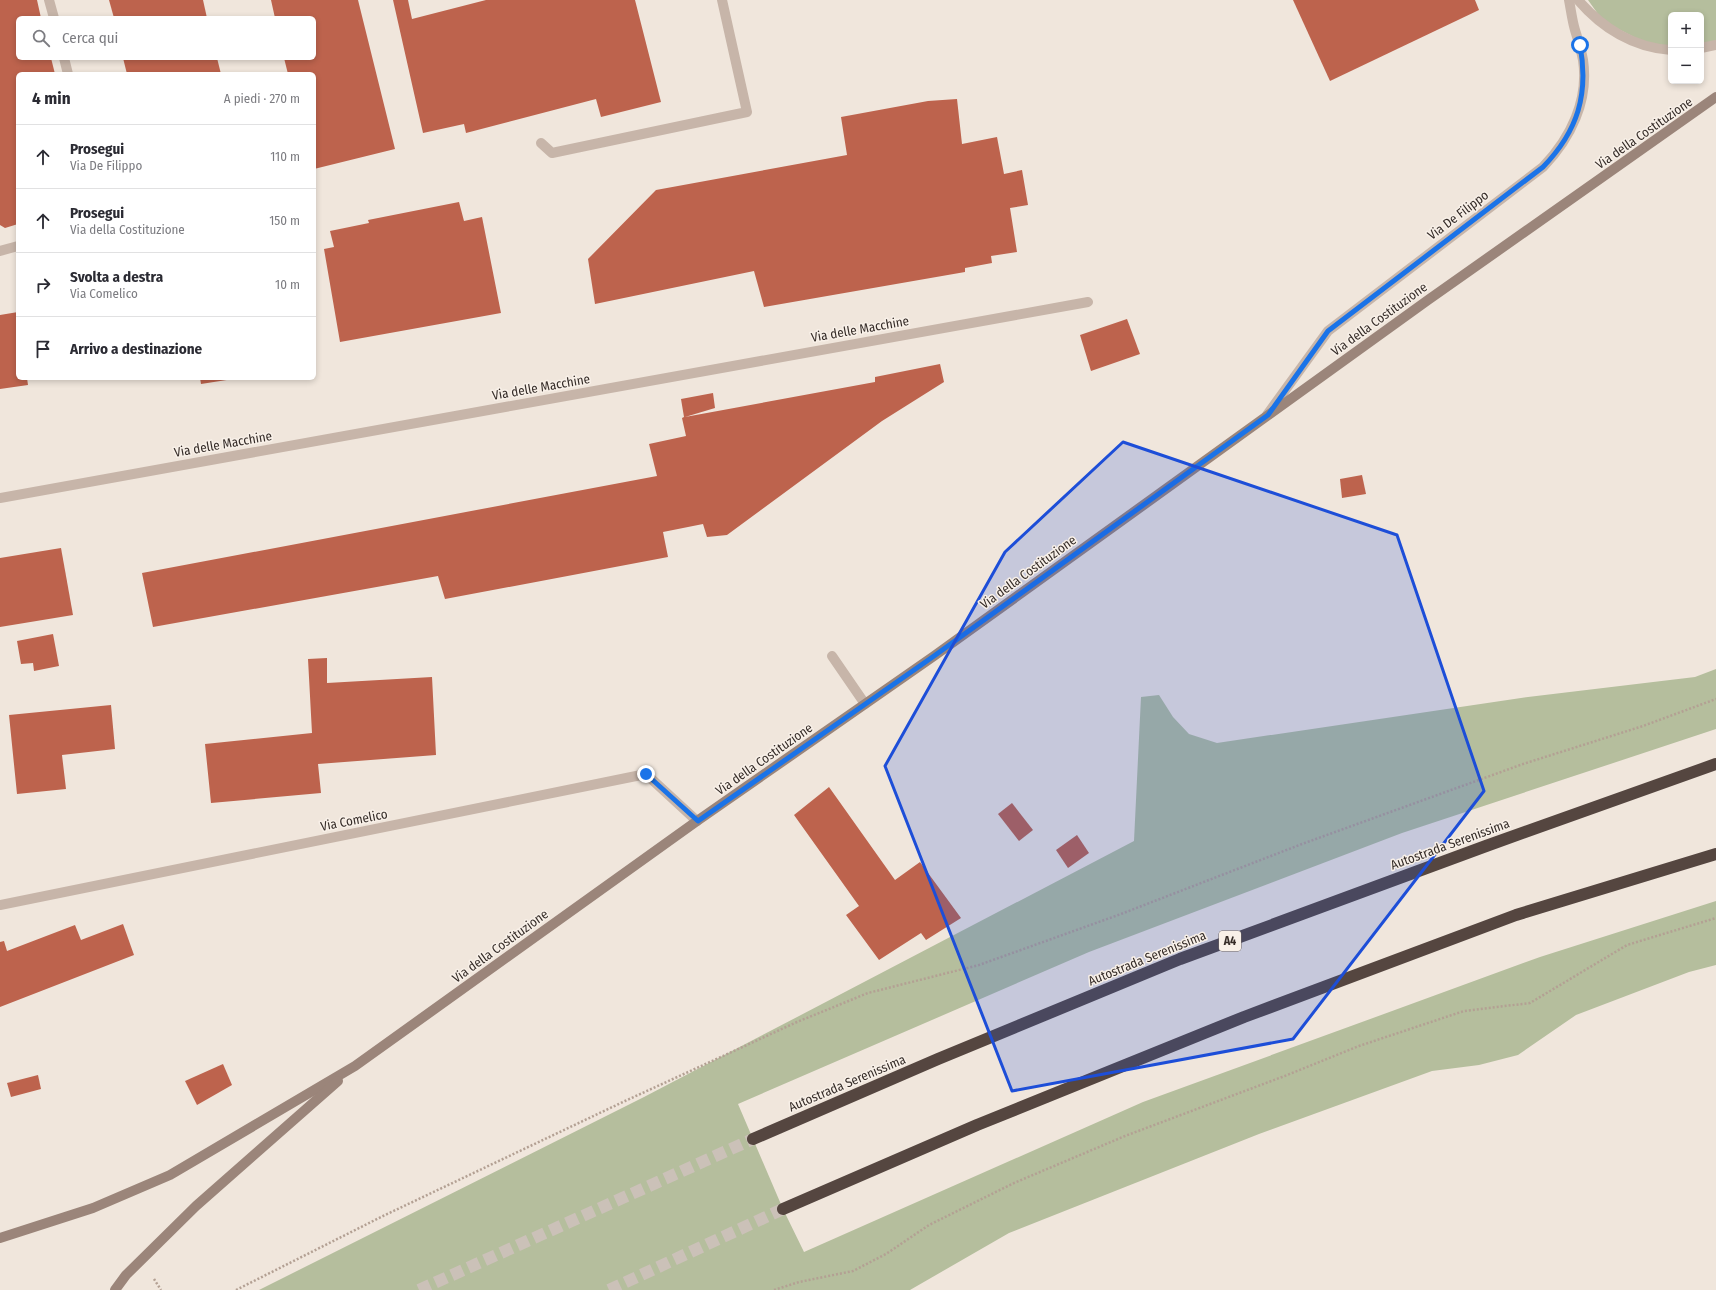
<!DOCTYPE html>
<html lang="it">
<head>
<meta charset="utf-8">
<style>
	body { margin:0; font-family:"Fira Sans Condensed",sans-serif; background:#f2f2f3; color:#2b2b33 }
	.controls { position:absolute; right:12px; top:12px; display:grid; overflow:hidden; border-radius:6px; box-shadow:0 2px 6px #0003 }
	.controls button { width:36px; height:36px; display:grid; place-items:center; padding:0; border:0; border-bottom:1px solid #e1e1e2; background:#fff; color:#2b2b33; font:20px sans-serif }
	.stop { position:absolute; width:12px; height:12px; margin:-9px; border:3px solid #1a73e8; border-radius:50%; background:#fff }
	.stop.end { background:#1a73e8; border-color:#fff; box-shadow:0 1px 4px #0008 }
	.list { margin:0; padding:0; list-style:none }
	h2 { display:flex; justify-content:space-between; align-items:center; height:52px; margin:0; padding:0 16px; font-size:17px }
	h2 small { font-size:13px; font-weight:400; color:#7c7c81 }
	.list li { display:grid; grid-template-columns:26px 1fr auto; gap:12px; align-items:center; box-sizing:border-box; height:64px; padding:0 16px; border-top:1px solid #e1e1e2 }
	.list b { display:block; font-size:15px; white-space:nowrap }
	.list p { margin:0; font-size:13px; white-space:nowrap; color:#7c7c81 }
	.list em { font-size:13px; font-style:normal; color:#7c7c81 }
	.icon { flex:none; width:22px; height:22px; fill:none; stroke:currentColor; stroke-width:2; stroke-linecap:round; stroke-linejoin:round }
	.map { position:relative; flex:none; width:1716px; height:1290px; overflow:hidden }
	.search { position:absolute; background:#fff; box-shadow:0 2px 6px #0003; left:16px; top:16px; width:300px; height:44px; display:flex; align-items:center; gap:10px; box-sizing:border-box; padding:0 14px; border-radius:6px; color:#7c7c81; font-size:15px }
	.panel { position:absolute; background:#fff; box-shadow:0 2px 6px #0003; left:16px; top:72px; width:300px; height:308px; border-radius:6px }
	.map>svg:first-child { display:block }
	.green { fill:#b5be9d }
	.building { fill:#bd634d }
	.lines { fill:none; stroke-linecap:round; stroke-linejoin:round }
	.highway-tunnel { stroke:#cbc1b8; stroke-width:12; stroke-dasharray:12 6; stroke-linecap:butt }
	.path { stroke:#b3a093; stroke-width:2.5; stroke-dasharray:2 2; stroke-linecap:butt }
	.lane { stroke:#c7b5a9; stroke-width:10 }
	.street { stroke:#c7b5a9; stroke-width:10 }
	.secondary { stroke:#9b857a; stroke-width:10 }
	.highway { stroke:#554640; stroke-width:12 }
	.route { stroke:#1a73e8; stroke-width:5 }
	.marked { fill:#1d4ed8; fill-opacity:0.2; stroke:#1d4ed8; stroke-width:3; stroke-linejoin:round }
	.labels { text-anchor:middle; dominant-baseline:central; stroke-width:3; stroke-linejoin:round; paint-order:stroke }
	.shield { fill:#f8f0e8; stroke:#706762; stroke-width:1 }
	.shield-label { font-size:12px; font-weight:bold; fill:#352c28 }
	.street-label { font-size:13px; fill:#352c28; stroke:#f8f0e8 }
</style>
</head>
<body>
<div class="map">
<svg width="1716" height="1290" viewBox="0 0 1716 1290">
	<rect width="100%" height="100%" fill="#f0e6dc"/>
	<g class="green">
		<path d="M 1588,0 L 1716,0 L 1716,43 L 1701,47 L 1701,15 L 1671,15 L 1671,48 L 1653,47 L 1603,21 Z"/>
		<path d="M 1716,669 L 1716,729 L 1402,833 L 1089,952 L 738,1104 L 783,1209 L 804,1252 L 1143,1102 L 1540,957 L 1716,901 L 1716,965 L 1689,972 L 1576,1015 L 1518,1055 L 1479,1065 L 1432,1071 L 1259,1134 L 1009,1233 L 910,1290 L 259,1290 L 644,1097 L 1134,841 L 1141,697 L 1159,695 L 1173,717 L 1189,734 L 1217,743 L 1528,697 L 1695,677 Z"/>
	</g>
	<g class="building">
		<path d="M 0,0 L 37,0 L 41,18 L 18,18 L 18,58 L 51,58 L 55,74 L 18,74 L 18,224 L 5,228 L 0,225 Z"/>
		<path d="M 109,0 L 203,0 L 207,18 L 114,18 Z"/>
		<path d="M 271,0 L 358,0 L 395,149 L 314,169 L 314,74 L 288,74 L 284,58 L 314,58 L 314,18 L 275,18 Z"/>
		<path d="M 393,0 L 408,0 L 412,19 L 486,0 L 635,0 L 661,102 L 601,117 L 596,99 L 466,133 L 464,124 L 423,133 Z"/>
		<path d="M 1293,0 L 1475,0 L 1479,10 L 1330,81 Z"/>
		<path d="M 123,58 L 217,58 L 221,74 L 127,74 Z"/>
		<path d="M 957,99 L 962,144 L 997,137 L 1004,174 L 1022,170 L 1028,205 L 1010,208 L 1017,252 L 991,256 L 992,263 L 965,268 L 965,272 L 764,307 L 754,271 L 595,304 L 588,259 L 656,190 L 847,155 L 841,117 L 928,101 Z"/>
		<path d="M 459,202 L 464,221 L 482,217 L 501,313 L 340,342 L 324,249 L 334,247 L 330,231 L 369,223 L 368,220 Z"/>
		<path d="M 18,312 L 18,378 L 27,378 L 28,385 L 0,389 L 0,315 Z"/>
		<path d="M 1127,319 L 1140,354 L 1091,371 L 1080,335 Z"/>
		<path d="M 940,364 L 944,382 L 882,421 L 727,535 L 707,537 L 703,524 L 663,532 L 668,557 L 445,599 L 438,576 L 153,627 L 142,573 L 657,476 L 649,444 L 686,436 L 682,418 L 684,417 L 681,399 L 713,393 L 715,408 L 685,417 L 875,382 L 875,377 Z"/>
		<path d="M 200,378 L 233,378 L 233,379 L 201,384 Z"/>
		<path d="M 1362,475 L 1366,494 L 1342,498 L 1340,479 Z"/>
		<path d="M 61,548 L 73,615 L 0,627 L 0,558 Z"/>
		<path d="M 53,634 L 59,666 L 34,671 L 33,663 L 21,664 L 17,641 Z"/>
		<path d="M 327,658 L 327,683 L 432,677 L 436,755 L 318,764 L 321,793 L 211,803 L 205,744 L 312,733 L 308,659 Z"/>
		<path d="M 111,705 L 115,749 L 62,755 L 66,789 L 17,794 L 9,715 Z"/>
		<path d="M 829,787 L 895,880 L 920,862 L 961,918 L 926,940 L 921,933 L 879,960 L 846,915 L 859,906 L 794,815 Z"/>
		<path d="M 1012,803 L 1033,830 L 1019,841 L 998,814 Z"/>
		<path d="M 1077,835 L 1089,853 L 1068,868 L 1056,850 Z"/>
		<path d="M 123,924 L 134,955 L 0,1007 L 0,942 L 4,941 L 7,951 L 75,925 L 81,940 Z"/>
		<path d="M 223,1064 L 232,1085 L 197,1105 L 185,1081 Z"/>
		<path d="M 38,1075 L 41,1089 L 11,1097 L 7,1083 Z"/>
	</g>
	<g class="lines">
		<g class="highway-tunnel">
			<path d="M 419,1290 L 753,1139"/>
			<path d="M 609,1290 L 783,1209"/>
		</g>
		<g class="path">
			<path d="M 154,1279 L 161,1290"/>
			<path d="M 236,1290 L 383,1216 L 625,1101 L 797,1022 L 868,993 L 979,965 L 1121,914 L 1302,844 L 1523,764 L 1643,726 L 1716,699"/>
			<path d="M 774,1290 L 799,1282 L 853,1271 L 886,1254 L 929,1225 L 1014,1183 L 1125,1136 L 1282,1077 L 1359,1046 L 1464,1011 L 1530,1003 L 1627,945 L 1716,918"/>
		</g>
		<g class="lane">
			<path d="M 49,0 L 54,18"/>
			<path d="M 64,58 L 68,74"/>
			<path d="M 541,143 L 552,153 L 747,112 L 722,0"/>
			<path d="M 0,251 L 18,246"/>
			<path d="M 832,656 L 865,704"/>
		</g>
		<g class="street">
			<path d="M 1578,0 C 1602,28 1634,48 1671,50"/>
			<path d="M 1701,48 L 1716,45"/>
			<path d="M 1267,415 L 1328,331 L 1543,167 C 1571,138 1589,100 1583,60 C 1581,49 1578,40 1575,30 C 1572,20 1571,10 1569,0"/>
			<path d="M 0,498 L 1088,302"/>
			<path d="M 0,905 L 646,774 L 697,821"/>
		</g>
		<g class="secondary">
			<path d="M 0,1238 L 93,1208 L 170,1175 L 355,1066 L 697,821 L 934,656 L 1428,300 L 1716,97"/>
			<path d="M 115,1290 L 126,1275 L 196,1206 L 338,1081"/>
		</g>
		<g class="highway">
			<path d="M 753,1139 L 938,1059 L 1180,959 L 1486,846 L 1716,764"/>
			<path d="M 783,1209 L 977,1125 L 1244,1017 L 1516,915 L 1716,854"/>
		</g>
	</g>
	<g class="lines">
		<path class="route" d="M 646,774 L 698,821 L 934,656 L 1268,415 L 1328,331 L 1543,167 C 1578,131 1589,94 1580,45"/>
	</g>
	<path class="marked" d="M 1123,442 L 1397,535 L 1484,791 L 1293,1039 L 1012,1091 L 885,766 L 1005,552 Z"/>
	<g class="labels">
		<rect class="shield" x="1219" y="931" width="22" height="20" rx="3"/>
		<g class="shield-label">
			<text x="1230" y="941">A4</text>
		</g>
		<g class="street-label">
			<text transform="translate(1644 133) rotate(-35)">Via della Costituzione</text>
			<text transform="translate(1458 215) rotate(-37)">Via De Filippo</text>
			<text transform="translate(1379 319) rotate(-36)">Via della Costituzione</text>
			<text transform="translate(860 329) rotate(-10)">Via delle Macchine</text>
			<text transform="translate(541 387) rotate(-10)">Via delle Macchine</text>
			<text transform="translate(223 444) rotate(-10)">Via delle Macchine</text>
			<text transform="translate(1028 572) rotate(-36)">Via della Costituzione</text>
			<text transform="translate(764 759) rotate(-35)">Via della Costituzione</text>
			<text transform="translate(354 820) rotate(-11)">Via Comelico</text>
			<text transform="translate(1450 844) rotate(-20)">Autostrada Serenissima</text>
			<text transform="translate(500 946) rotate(-36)">Via della Costituzione</text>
			<text transform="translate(1147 958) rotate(-22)">Autostrada Serenissima</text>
			<text transform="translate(847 1083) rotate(-23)">Autostrada Serenissima</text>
		</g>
	</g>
</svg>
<div class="controls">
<button>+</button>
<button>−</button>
</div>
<div class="stop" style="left:1580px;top:45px"></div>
<div class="stop end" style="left:646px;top:774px"></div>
<div class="search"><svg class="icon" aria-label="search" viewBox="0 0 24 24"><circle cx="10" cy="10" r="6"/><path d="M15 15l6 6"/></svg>Cerca qui</div>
<section class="panel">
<h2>4 min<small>A piedi · 270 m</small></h2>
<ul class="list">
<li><svg class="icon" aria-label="ahead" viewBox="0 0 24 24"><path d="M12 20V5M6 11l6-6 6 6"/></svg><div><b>Prosegui</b><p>Via De Filippo</p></div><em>110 m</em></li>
<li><svg class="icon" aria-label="ahead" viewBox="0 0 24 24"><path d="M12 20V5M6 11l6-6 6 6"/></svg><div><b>Prosegui</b><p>Via della Costituzione</p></div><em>150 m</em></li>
<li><svg class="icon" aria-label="right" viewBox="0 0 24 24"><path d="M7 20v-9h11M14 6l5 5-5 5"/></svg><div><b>Svolta a destra</b><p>Via Comelico</p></div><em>10 m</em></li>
<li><svg class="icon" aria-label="arrive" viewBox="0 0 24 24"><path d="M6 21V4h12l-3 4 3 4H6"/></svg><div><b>Arrivo a destinazione</b></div></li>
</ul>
</section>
</div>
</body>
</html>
